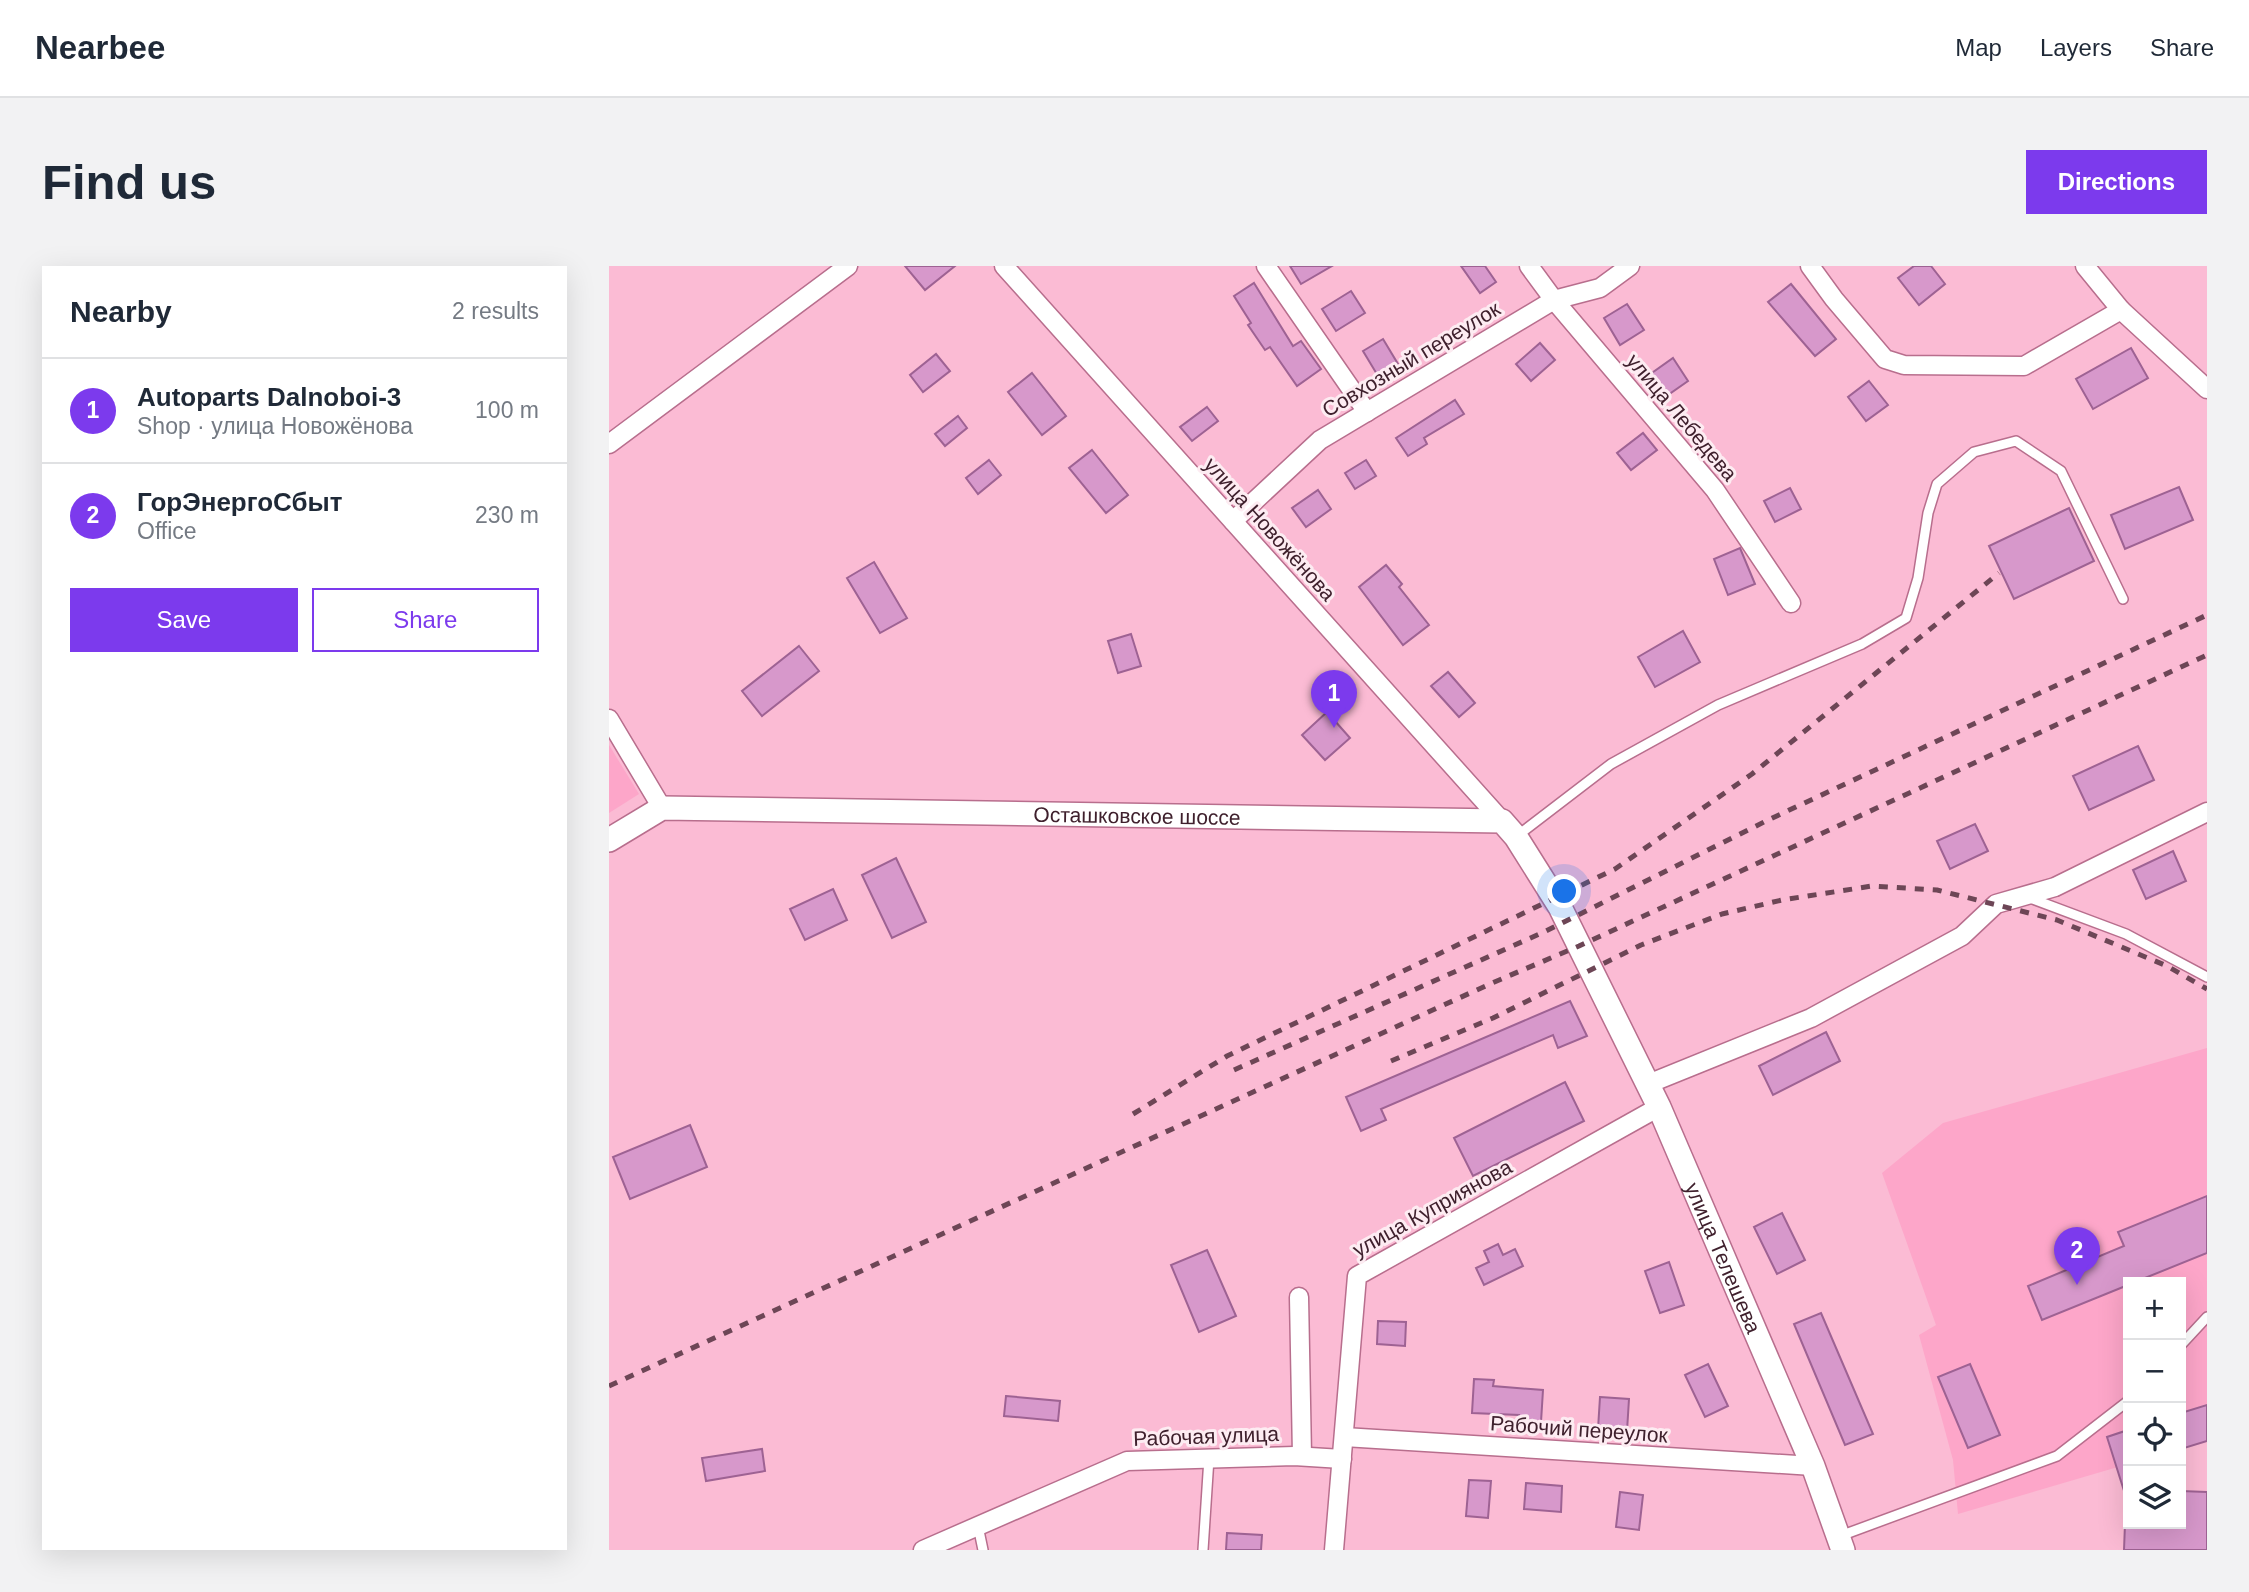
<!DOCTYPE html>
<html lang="en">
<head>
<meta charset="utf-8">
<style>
	body { margin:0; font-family:Arial,sans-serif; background:#f2f2f3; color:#1f2937 }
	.controls { position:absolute; right:21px; bottom:21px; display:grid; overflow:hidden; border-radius:0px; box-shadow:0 7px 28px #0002 }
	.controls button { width:63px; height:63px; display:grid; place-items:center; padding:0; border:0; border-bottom:2px solid #e0e1e3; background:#fff; color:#1f2937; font:35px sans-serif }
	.you { position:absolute; left:956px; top:626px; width:24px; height:24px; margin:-18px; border:5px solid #fff; border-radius:50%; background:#1a73e8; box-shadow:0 0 0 10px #1a73e833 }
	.badge { display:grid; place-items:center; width:46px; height:46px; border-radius:50%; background:#7c3aed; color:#fff; font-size:23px; font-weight:700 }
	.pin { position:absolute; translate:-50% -58px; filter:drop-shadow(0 2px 4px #0008) }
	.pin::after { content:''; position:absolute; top:37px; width:24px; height:21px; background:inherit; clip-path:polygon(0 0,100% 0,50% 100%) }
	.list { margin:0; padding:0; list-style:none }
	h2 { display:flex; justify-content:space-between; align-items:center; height:91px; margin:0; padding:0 28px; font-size:30px }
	h2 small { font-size:23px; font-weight:400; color:#747a83 }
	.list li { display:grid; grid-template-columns:46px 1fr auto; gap:21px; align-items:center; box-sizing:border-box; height:105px; padding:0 28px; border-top:2px solid #e0e1e3 }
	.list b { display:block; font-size:26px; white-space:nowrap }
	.list p { margin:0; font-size:23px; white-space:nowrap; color:#747a83 }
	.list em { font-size:23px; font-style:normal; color:#747a83 }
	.actions { display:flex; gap:14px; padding:21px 28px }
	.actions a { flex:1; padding:16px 0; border:2px solid #7c3aed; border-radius:0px; text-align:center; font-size:24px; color:#7c3aed }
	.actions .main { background:#7c3aed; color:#fff }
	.icon { flex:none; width:38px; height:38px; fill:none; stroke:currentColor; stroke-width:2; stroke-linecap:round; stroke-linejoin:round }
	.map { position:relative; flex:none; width:1598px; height:1284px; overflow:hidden; border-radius:0px }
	header { display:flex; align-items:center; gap:42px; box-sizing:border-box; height:98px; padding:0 35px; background:#fff; border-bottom:2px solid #e0e1e3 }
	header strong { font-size:33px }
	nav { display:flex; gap:38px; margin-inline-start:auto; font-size:24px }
	.intro { display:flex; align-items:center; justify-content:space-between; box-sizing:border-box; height:168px; padding:0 42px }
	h1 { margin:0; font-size:49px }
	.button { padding:18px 32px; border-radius:0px; background:#7c3aed; color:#fff; font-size:24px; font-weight:700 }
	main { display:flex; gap:42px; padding:0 42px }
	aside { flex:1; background:#fff; border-radius:0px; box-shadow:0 7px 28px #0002 }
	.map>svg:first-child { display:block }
	.built { fill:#fda6c9 }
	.building { fill:#d798cb; stroke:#9e6293; stroke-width:2 }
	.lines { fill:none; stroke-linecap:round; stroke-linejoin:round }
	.service-casing { stroke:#b86e8d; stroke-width:12 }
	.minor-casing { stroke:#b86e8d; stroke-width:21 }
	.tertiary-casing { stroke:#b86e8d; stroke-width:26 }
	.service { stroke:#fff; stroke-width:9 }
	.minor { stroke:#fff; stroke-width:18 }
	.tertiary { stroke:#fff; stroke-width:23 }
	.rail { stroke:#6d4656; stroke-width:5; stroke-dasharray:9 9; stroke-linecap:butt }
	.labels { text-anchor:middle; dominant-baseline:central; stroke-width:6; stroke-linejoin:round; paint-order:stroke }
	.street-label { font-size:21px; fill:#3f202d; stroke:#fdecf2 }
</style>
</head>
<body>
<header>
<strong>Nearbee</strong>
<nav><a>Map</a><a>Layers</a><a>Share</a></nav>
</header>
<div class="intro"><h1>Find us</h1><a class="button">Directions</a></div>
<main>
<aside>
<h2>Nearby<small>2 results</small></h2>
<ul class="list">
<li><span class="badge">1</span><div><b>Autoparts Dalnoboi-3</b><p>Shop · улица Новожёнова</p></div><em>100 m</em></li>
<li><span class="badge">2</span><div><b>ГорЭнергоСбыт</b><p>Office</p></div><em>230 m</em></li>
</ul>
<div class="actions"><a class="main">Save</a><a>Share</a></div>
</aside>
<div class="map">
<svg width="1598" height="1284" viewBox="0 0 1598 1284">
	<rect width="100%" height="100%" fill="#fbbbd4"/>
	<g class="built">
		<path d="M 0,479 L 30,528 L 0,547 Z"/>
		<path d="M 1598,782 L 1598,1175 L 1572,1183 L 1572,1016 L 1519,1016 L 1519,1198 L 1349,1248 L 1344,1194 L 1310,1069 L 1327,1059 L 1273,907 L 1334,857 Z"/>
	</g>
	<g class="building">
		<path d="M 296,0 L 346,0 L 316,24 Z"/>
		<path d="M 681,0 L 723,0 L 692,18 Z"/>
		<path d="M 852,0 L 876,0 L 887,16 L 871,27 Z"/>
		<path d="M 1305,0 L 1322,0 L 1336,18 L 1310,39 L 1289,12 Z"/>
		<path d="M 645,17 L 684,80 L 692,75 L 712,103 L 688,120 L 661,81 L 656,84 L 639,59 L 642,57 L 625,30 Z"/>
		<path d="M 1182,18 L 1227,73 L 1206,90 L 1159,36 Z"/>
		<path d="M 742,25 L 756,47 L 727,65 L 713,43 Z"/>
		<path d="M 1018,38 L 1035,64 L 1011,79 L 995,52 Z"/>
		<path d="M 774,73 L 789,98 L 769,110 L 754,85 Z"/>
		<path d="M 931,77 L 946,94 L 922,115 L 907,98 Z"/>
		<path d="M 1522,82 L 1539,112 L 1484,143 L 1467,113 Z"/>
		<path d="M 327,88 L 341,105 L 314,126 L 301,109 Z"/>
		<path d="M 1064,92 L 1079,115 L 1056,131 L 1040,109 Z"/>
		<path d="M 423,107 L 457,150 L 433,169 L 399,126 Z"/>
		<path d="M 1260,115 L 1279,139 L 1257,155 L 1239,131 Z"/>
		<path d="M 846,134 L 855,148 L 815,172 L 818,178 L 799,190 L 787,172 Z"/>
		<path d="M 598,141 L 609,155 L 583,175 L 571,161 Z"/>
		<path d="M 349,150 L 358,162 L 336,180 L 326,168 Z"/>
		<path d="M 1034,167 L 1048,184 L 1022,204 L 1008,187 Z"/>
		<path d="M 483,184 L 519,229 L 497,247 L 460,202 Z"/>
		<path d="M 380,194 L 392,209 L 369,228 L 357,212 Z"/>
		<path d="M 757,194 L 767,210 L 746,223 L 736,207 Z"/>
		<path d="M 1570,221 L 1584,254 L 1516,283 L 1502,249 Z"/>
		<path d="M 1181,222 L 1192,243 L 1166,256 L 1155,235 Z"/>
		<path d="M 709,224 L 722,243 L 697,261 L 683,242 Z"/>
		<path d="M 1460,242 L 1485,295 L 1405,333 L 1380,280 Z"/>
		<path d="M 1131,282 L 1146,318 L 1119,329 L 1105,293 Z"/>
		<path d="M 265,296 L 298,352 L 271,367 L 238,312 Z"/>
		<path d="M 777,299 L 793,318 L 790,321 L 820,359 L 794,379 L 750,321 Z"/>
		<path d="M 1074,365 L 1091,396 L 1046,421 L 1029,391 Z"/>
		<path d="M 522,368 L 532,400 L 509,407 L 499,375 Z"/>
		<path d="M 190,380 L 210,405 L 153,450 L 133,425 Z"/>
		<path d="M 839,406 L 866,437 L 850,451 L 822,420 Z"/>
		<path d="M 718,446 L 741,472 L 716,494 L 693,469 Z"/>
		<path d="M 1529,480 L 1545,514 L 1480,544 L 1464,510 Z"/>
		<path d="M 1366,558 L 1379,585 L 1341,603 L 1328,575 Z"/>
		<path d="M 1564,585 L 1577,615 L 1537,633 L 1524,604 Z"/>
		<path d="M 287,592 L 317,656 L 283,672 L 253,609 Z"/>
		<path d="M 224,623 L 238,654 L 196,674 L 181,643 Z"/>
		<path d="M 961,735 L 978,770 L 949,782 L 944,769 L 772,843 L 777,854 L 752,865 L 737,831 Z"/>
		<path d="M 1217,766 L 1231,795 L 1164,829 L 1150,800 Z"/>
		<path d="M 956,816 L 975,855 L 864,910 L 845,872 Z"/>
		<path d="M 81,859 L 98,901 L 21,933 L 4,891 Z"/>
		<path d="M 1598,930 L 1598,987 L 1526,1016 L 1519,1016 L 1519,1019 L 1433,1054 L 1419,1020 L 1515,980 L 1509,966 Z"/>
		<path d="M 1173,947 L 1196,994 L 1168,1008 L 1145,961 Z"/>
		<path d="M 889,978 L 894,989 L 906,983 L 914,1000 L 875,1019 L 867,1002 L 880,996 L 875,985 Z"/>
		<path d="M 598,984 L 627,1050 L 590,1066 L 562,999 Z"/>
		<path d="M 1060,996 L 1075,1039 L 1051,1047 L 1036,1005 Z"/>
		<path d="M 1212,1047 L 1264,1168 L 1236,1179 L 1185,1058 Z"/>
		<path d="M 769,1055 L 797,1056 L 796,1080 L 768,1078 Z"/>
		<path d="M 1099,1098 L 1119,1140 L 1096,1151 L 1076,1109 Z"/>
		<path d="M 1361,1098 L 1391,1169 L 1359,1182 L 1329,1111 Z"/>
		<path d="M 865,1113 L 885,1114 L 884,1120 L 934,1124 L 932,1156 L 910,1155 L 910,1149 L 863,1147 Z"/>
		<path d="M 397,1130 L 451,1135 L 449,1155 L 395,1150 Z"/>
		<path d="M 991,1131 L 1020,1133 L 1018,1165 L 989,1163 Z"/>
		<path d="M 1598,1139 L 1598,1175 L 1572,1183 L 1572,1147 Z"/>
		<path d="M 1519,1164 L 1519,1228 L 1516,1228 L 1498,1171 Z"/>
		<path d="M 153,1183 L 156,1205 L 97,1215 L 93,1192 Z"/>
		<path d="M 860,1214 L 882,1215 L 879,1252 L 857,1250 Z"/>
		<path d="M 917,1217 L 953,1220 L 952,1246 L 915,1243 Z"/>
		<path d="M 1572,1225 L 1598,1226 L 1598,1284 L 1515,1284 L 1516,1258 L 1572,1258 Z"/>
		<path d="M 1011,1226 L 1034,1229 L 1030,1264 L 1007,1261 Z"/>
		<path d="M 618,1267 L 653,1269 L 652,1284 L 617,1284 Z"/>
	</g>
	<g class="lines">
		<defs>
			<g id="service">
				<path d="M 908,570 L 1002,498 L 1109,439 L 1253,378 L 1297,352 L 1309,312 L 1319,247 L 1328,218 L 1365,186 L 1407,175 L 1452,205 L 1514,333"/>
				<path d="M 1421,632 L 1517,668 L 1598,711"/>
				<path d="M 1572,1079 L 1598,1051"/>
				<path d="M 369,1260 L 374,1284"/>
				<path d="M 1231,1270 L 1448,1190 L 1519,1135"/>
				<path d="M 594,1284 L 600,1192"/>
			</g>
			<g id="minor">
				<path d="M 395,0 L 893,555"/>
				<path d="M 657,0 L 758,146"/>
				<path d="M 920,0 L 945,34 L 1106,224 L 1182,337"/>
				<path d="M 1201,0 L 1225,33 L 1276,93 L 1295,99 L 1415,100 L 1512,44 L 1598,123"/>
				<path d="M 1476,0 L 1512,44"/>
				<path d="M 0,178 L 239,0"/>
				<path d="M 624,255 L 711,174 L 945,34 L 991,22 L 1021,0"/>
				<path d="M 0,453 L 53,542"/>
				<path d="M 1039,818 L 1202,752 L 1353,670 L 1387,638 L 1446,621 L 1598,546"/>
				<path d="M 690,1031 L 693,1190"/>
				<path d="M 735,1171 L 1204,1200"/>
				<path d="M 314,1284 L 518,1195 L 685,1190 L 733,1193"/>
				<path d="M 725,1284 L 748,1010 L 1050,841"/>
			</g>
			<g id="tertiary">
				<path id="s1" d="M 0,574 L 53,542 L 893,555 L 907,571 L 951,641 L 1050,841 L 1204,1200 L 1234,1284"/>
			</g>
		</defs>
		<use href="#service" class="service-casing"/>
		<use href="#minor" class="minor-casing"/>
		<use href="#tertiary" class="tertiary-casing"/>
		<use href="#service" class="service"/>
		<use href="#minor" class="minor"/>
		<use href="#tertiary" class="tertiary"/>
		<g class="rail">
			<path d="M 782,795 L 884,752 L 1032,679 L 1113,648 L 1173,634 L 1263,620 L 1328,624 L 1448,654 L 1558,700 L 1598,723"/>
			<path d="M 625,804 L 935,666 L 1159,554 L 1598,349"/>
			<path d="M 524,848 L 618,790 L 1006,603 L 1143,508 L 1390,307"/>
			<path d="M 0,1120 L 883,717 L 970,680 L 1598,389"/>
		</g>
	</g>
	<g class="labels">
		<g class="street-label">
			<text transform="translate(802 93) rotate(-31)">Совхозный переулок</text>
			<text transform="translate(1073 151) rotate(50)">улица Лебедева</text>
			<text transform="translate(661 263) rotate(48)">улица Новожёнова</text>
			<text stroke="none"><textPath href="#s1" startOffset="537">Осташковское шоссе</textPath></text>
			<text transform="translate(823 942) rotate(-29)">улица Куприянова</text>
			<text stroke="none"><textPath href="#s1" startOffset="1393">улица Телешева</textPath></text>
			<text transform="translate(970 1163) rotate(4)">Рабочий переулок</text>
			<text transform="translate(597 1170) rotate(-2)">Рабочая улица</text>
		</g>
	</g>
</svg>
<div class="controls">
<button>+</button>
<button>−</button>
<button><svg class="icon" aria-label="locate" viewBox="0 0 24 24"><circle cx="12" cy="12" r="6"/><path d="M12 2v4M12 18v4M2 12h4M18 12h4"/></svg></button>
<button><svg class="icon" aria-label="layers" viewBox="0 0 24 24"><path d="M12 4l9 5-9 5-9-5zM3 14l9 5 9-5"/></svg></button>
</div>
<div class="you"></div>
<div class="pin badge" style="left:725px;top:462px">1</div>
<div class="pin badge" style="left:1468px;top:1019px">2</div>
</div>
</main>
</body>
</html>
